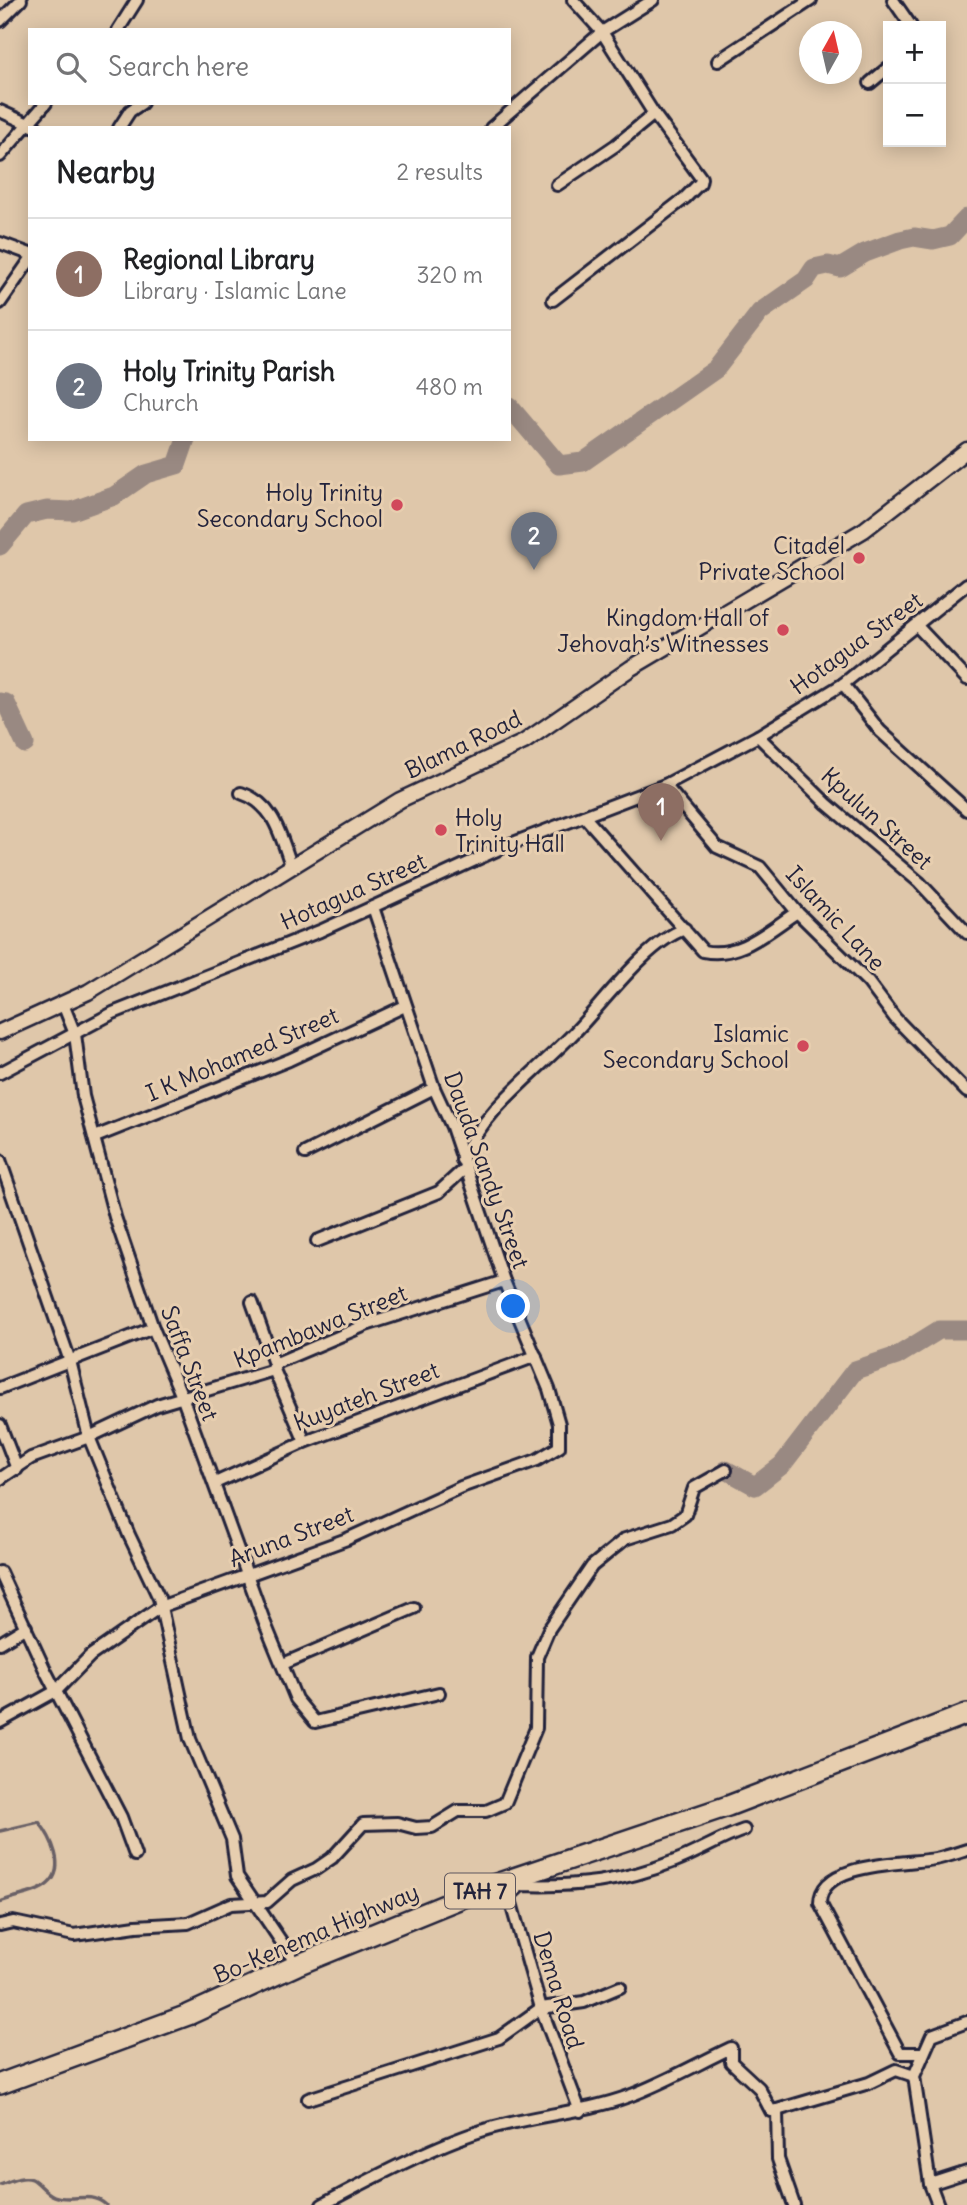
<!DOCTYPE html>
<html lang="en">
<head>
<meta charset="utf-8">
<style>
	body { margin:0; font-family:Delius,sans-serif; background:#f2f2f2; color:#202124 }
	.controls { position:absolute; right:21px; top:21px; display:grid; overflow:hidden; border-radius:0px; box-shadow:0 4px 18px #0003 }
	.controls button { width:63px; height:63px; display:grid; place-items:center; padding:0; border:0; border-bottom:2px solid #e0e0e0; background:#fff; color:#202124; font:35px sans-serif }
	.compass { position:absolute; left:799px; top:21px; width:63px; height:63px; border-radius:50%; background:#fff; box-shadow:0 4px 18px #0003; rotate:8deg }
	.you { position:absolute; left:514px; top:1307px; width:24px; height:24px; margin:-18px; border:5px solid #fff; border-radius:50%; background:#1a73e8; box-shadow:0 0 0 10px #1a73e833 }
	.badge { display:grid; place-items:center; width:46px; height:46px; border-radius:50%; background:#1a73e8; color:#fff; font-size:23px; font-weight:700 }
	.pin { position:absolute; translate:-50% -58px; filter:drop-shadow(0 2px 4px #0008) }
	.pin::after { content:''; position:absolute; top:37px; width:24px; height:21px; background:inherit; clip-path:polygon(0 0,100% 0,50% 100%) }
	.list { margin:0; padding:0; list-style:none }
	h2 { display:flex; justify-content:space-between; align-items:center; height:91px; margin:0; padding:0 28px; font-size:30px }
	h2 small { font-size:23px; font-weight:400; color:#757577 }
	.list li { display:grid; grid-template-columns:46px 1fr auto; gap:21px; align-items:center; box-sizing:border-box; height:112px; padding:0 28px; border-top:2px solid #e0e0e0 }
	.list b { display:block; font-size:26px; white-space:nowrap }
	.list p { margin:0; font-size:23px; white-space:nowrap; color:#757577 }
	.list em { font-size:23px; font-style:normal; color:#757577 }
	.icon { flex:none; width:38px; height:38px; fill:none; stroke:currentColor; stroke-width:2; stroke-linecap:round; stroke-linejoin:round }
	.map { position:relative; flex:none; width:967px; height:2205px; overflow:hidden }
	.search { position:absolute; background:#fff; box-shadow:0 4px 18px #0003; left:28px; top:28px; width:483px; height:77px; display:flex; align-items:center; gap:18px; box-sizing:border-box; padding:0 24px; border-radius:0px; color:#757577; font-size:26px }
	.panel { position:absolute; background:#fff; box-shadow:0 4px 18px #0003; left:28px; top:126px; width:483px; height:315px; border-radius:0px }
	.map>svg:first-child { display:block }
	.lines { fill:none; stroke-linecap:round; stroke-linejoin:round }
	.stream { stroke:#696066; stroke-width:3.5 }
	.river { stroke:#998982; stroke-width:19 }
	.minor-casing { stroke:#22223b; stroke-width:16 }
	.tertiary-casing { stroke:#22223b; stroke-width:19 }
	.trunk-casing { stroke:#22223b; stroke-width:24 }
	.minor { stroke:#e7ceaf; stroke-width:10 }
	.tertiary { stroke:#e7ceaf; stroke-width:14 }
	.trunk { stroke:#e7ceaf; stroke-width:19 }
	.poi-dot { fill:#d1495b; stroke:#e7ceaf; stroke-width:2.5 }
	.labels { text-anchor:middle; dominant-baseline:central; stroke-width:6; stroke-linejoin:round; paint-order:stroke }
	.shield { fill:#e7ceaf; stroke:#5d565e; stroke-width:2 }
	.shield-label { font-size:21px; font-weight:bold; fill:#22223b }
	.poi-label { font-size:23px; fill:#22223b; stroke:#e7ceaf; text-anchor:end }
	.street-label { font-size:23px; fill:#22223b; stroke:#e7ceaf }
</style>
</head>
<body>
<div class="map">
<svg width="967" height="2205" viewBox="0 0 967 2205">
	<rect width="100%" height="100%" fill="#dfc7aa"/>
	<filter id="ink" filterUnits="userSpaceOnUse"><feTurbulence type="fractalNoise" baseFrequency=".0143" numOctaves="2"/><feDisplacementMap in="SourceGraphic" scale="14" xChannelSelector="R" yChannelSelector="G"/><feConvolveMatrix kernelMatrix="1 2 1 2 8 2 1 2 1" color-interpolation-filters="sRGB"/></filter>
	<g filter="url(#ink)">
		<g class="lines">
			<g class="stream">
				<path d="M 0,1831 L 39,1822 C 51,1837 67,1868 48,1884 C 37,1894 14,1896 0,1902"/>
				<path d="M 0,2185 C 9,2182 22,2175 32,2179 C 40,2183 44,2192 54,2196 C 72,2203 89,2190 106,2205"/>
			</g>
			<g class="river">
				<path d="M 509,406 L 559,465 L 583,462 L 716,369 L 760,312 L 806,280 L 814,268 L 828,265 L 840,268 L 865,253 L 900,240 L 914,237 L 933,240 L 950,236 L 967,218"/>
				<path d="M 0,546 L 26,515 L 47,510 L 72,511 L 114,496 L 146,474 L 177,465 L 186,439"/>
				<path d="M 0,702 L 6,703 L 25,744"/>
				<path d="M 726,1470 L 755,1486 L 782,1465 L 855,1370 L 897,1356 L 939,1330 L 967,1330"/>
			</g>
			<defs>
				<g id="minor">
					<path d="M 893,0 L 911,26"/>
					<path d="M 0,21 L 21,0"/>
					<path d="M 118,30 L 137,0"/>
					<path d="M 718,61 L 811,0"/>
					<path d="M 870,83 L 888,68"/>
					<path d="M 0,111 L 37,128"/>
					<path d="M 119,128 L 130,111 L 142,103"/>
					<path d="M 491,128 L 602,32 L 653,0"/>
					<path d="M 0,156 L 46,103"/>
					<path d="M 557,185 L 616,145 L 654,114"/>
					<path d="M 0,243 L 30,254"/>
					<path d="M 553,300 L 685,198 L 700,183 L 701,178 L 654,114 L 602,32 L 573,0"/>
					<path d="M 0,303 L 30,260"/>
					<path d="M 917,626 L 967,679"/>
					<path d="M 843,684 L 880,731 L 967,810"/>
					<path d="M 758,736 L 827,804 L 919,882 L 967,933"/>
					<path d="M 665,785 L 717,847 L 760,867 L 797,912 L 868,982 L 895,1018 L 967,1092"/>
					<path d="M 241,793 C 274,804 280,834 291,865"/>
					<path d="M 584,816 L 703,951 C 739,959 768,931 797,912"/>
					<path d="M 63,1004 L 75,1034 L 83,1096 L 115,1217 L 153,1328 L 183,1399 L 264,1621 L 296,1699 L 315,1722 L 439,1693"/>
					<path d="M 0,1073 L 113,1013 L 320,931 L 508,845 L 665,785 L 758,736 L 843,684 L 967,584"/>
					<path d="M 95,1137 L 289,1060 L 405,1006"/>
					<path d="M 305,1153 L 434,1088"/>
					<path d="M 0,1160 L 70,1361 L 89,1437 L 129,1535 L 159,1598 L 190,1739 L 232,1839 L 237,1876 L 297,1965"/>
					<path d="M 462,1160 C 484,1109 534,1074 572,1035 C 602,1005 646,942 685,929"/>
					<path d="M 317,1241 L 439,1192 L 464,1169"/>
					<path d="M 252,1302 L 274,1364"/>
					<path d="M 274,1370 L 305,1442"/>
					<path d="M 0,1388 L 153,1328"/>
					<path d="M 0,1425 L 17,1469"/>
					<path d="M 0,1479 L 31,1458 L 89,1437 L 157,1405 L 274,1370 L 274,1364 L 366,1325 L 504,1281"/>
					<path d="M 215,1483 L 305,1442 L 536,1356"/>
					<path d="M 0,1572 L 45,1670 L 121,1817 L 135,1855"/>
					<path d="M 0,1643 L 26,1627"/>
					<path d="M 283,1664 L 414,1608"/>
					<path d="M 0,1722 L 56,1691 L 90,1656 L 160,1607 L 347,1539 L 461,1487 L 537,1460 L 559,1447 L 559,1424 L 549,1389 L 504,1281 L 452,1127 L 434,1088 L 373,907"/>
					<path d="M 505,1893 L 509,1896 L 541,2008 L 580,2111"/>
					<path d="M 509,1896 L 521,1885 C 577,1887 622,1882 675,1861 C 699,1852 720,1838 744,1830"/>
					<path d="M 0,1925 L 13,1922 L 74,1935 L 136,1926 L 188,1923 L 231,1904 L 267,1902 L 292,1880 L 316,1869 L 332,1858 L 363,1824 L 397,1823 L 416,1828 L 432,1827 L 458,1811 L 486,1811 L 505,1803 L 536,1728 L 537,1657 L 549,1629 L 592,1566 L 625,1539 L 672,1524 L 685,1515 L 694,1488 L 726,1470"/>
					<path d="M 922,2053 L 900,2053 L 820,1903 C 820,1861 908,1864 935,1859 C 946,1857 957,1853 967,1850"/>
					<path d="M 308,2099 L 499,2038 L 541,2008 L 584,2002 L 620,1987"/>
					<path d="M 777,2110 L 869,2083 L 896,2070 L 914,2076"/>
					<path d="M 930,2184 L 967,2172"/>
					<path d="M 322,2205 C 368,2180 429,2148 478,2132 C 527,2115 580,2114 629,2096 C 664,2083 697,2064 731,2048 L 731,2062 L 759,2088 L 771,2111 L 777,2110 L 778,2159 L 794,2205"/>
					<path d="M 938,2205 L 930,2184 L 914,2076 L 932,2035 L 967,2022"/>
				</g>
				<path id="tertiary" d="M 0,1032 L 88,992 L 400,800 L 524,742 L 631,668 L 864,530 L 967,450"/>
				<path id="trunk" d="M 0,2084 L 188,2015 L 297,1965 L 496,1884 L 728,1806 L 967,1714"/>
			</defs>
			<use href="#minor" class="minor-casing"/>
			<use href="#tertiary" class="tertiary-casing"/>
			<use href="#trunk" class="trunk-casing"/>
			<use href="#minor" class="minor"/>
			<use href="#tertiary" class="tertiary"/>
			<use href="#trunk" class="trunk"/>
		</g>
	</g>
	<g class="poi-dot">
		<circle cx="397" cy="505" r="7"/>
		<circle cx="859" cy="558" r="7"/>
		<circle cx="783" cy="630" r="7"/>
		<circle cx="441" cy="830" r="7"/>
		<circle cx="803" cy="1046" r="7"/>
	</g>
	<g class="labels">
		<rect class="shield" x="445" y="1873.5" width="70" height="35" rx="5"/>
		<g class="shield-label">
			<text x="480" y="1891">TAH 7</text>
		</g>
		<g class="poi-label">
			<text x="383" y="492">Holy Trinity<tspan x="383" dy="26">Secondary School</tspan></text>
			<text x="845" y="545">Citadel<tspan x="845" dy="26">Private School</tspan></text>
			<text x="769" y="617">Kingdom Hall of<tspan x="769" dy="26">Jehovah’s Witnesses</tspan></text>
			<text x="455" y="817" text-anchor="start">Holy<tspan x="455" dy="26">Trinity Hall</tspan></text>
			<text x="789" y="1033">Islamic<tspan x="789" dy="26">Secondary School</tspan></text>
		</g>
		<g class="street-label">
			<text transform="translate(856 643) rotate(-36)">Hotagua Street</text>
			<text transform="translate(463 744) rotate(-26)">Blama Road</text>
			<text transform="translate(877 818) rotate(42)">Kpulun Street</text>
			<text transform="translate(353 891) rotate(-24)">Hotagua Street</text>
			<text transform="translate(836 918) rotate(47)">Islamic Lane</text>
			<text transform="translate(242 1054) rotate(-23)">I K Mohamed Street</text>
			<text transform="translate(487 1170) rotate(70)">Dauda Sandy Street</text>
			<text transform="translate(320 1326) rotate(-22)">Kpambawa Street</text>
			<text transform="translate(190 1363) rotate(69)">Saffa Street</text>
			<text transform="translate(366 1396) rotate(-21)">Kuyateh Street</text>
			<text transform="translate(291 1536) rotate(-21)">Aruna Street</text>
			<text transform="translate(316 1933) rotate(-23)">Bo-Kenema Highway</text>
			<text transform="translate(559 1990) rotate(73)">Dema Road</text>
		</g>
	</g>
</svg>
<div class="controls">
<button>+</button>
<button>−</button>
</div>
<svg class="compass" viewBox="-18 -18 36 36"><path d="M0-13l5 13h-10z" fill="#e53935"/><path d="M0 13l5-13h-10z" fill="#757577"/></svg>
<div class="you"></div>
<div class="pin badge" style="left:661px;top:841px;background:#8d6e63">1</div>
<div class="pin badge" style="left:534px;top:570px;background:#6b7280">2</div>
<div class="search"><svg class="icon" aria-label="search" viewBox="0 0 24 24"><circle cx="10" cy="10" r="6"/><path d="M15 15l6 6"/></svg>Search here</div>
<section class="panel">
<h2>Nearby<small>2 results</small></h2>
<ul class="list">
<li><span class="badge" style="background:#8d6e63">1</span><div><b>Regional Library</b><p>Library · Islamic Lane</p></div><em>320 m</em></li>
<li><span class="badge" style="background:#6b7280">2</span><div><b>Holy Trinity Parish</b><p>Church</p></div><em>480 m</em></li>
</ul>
</section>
</div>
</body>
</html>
